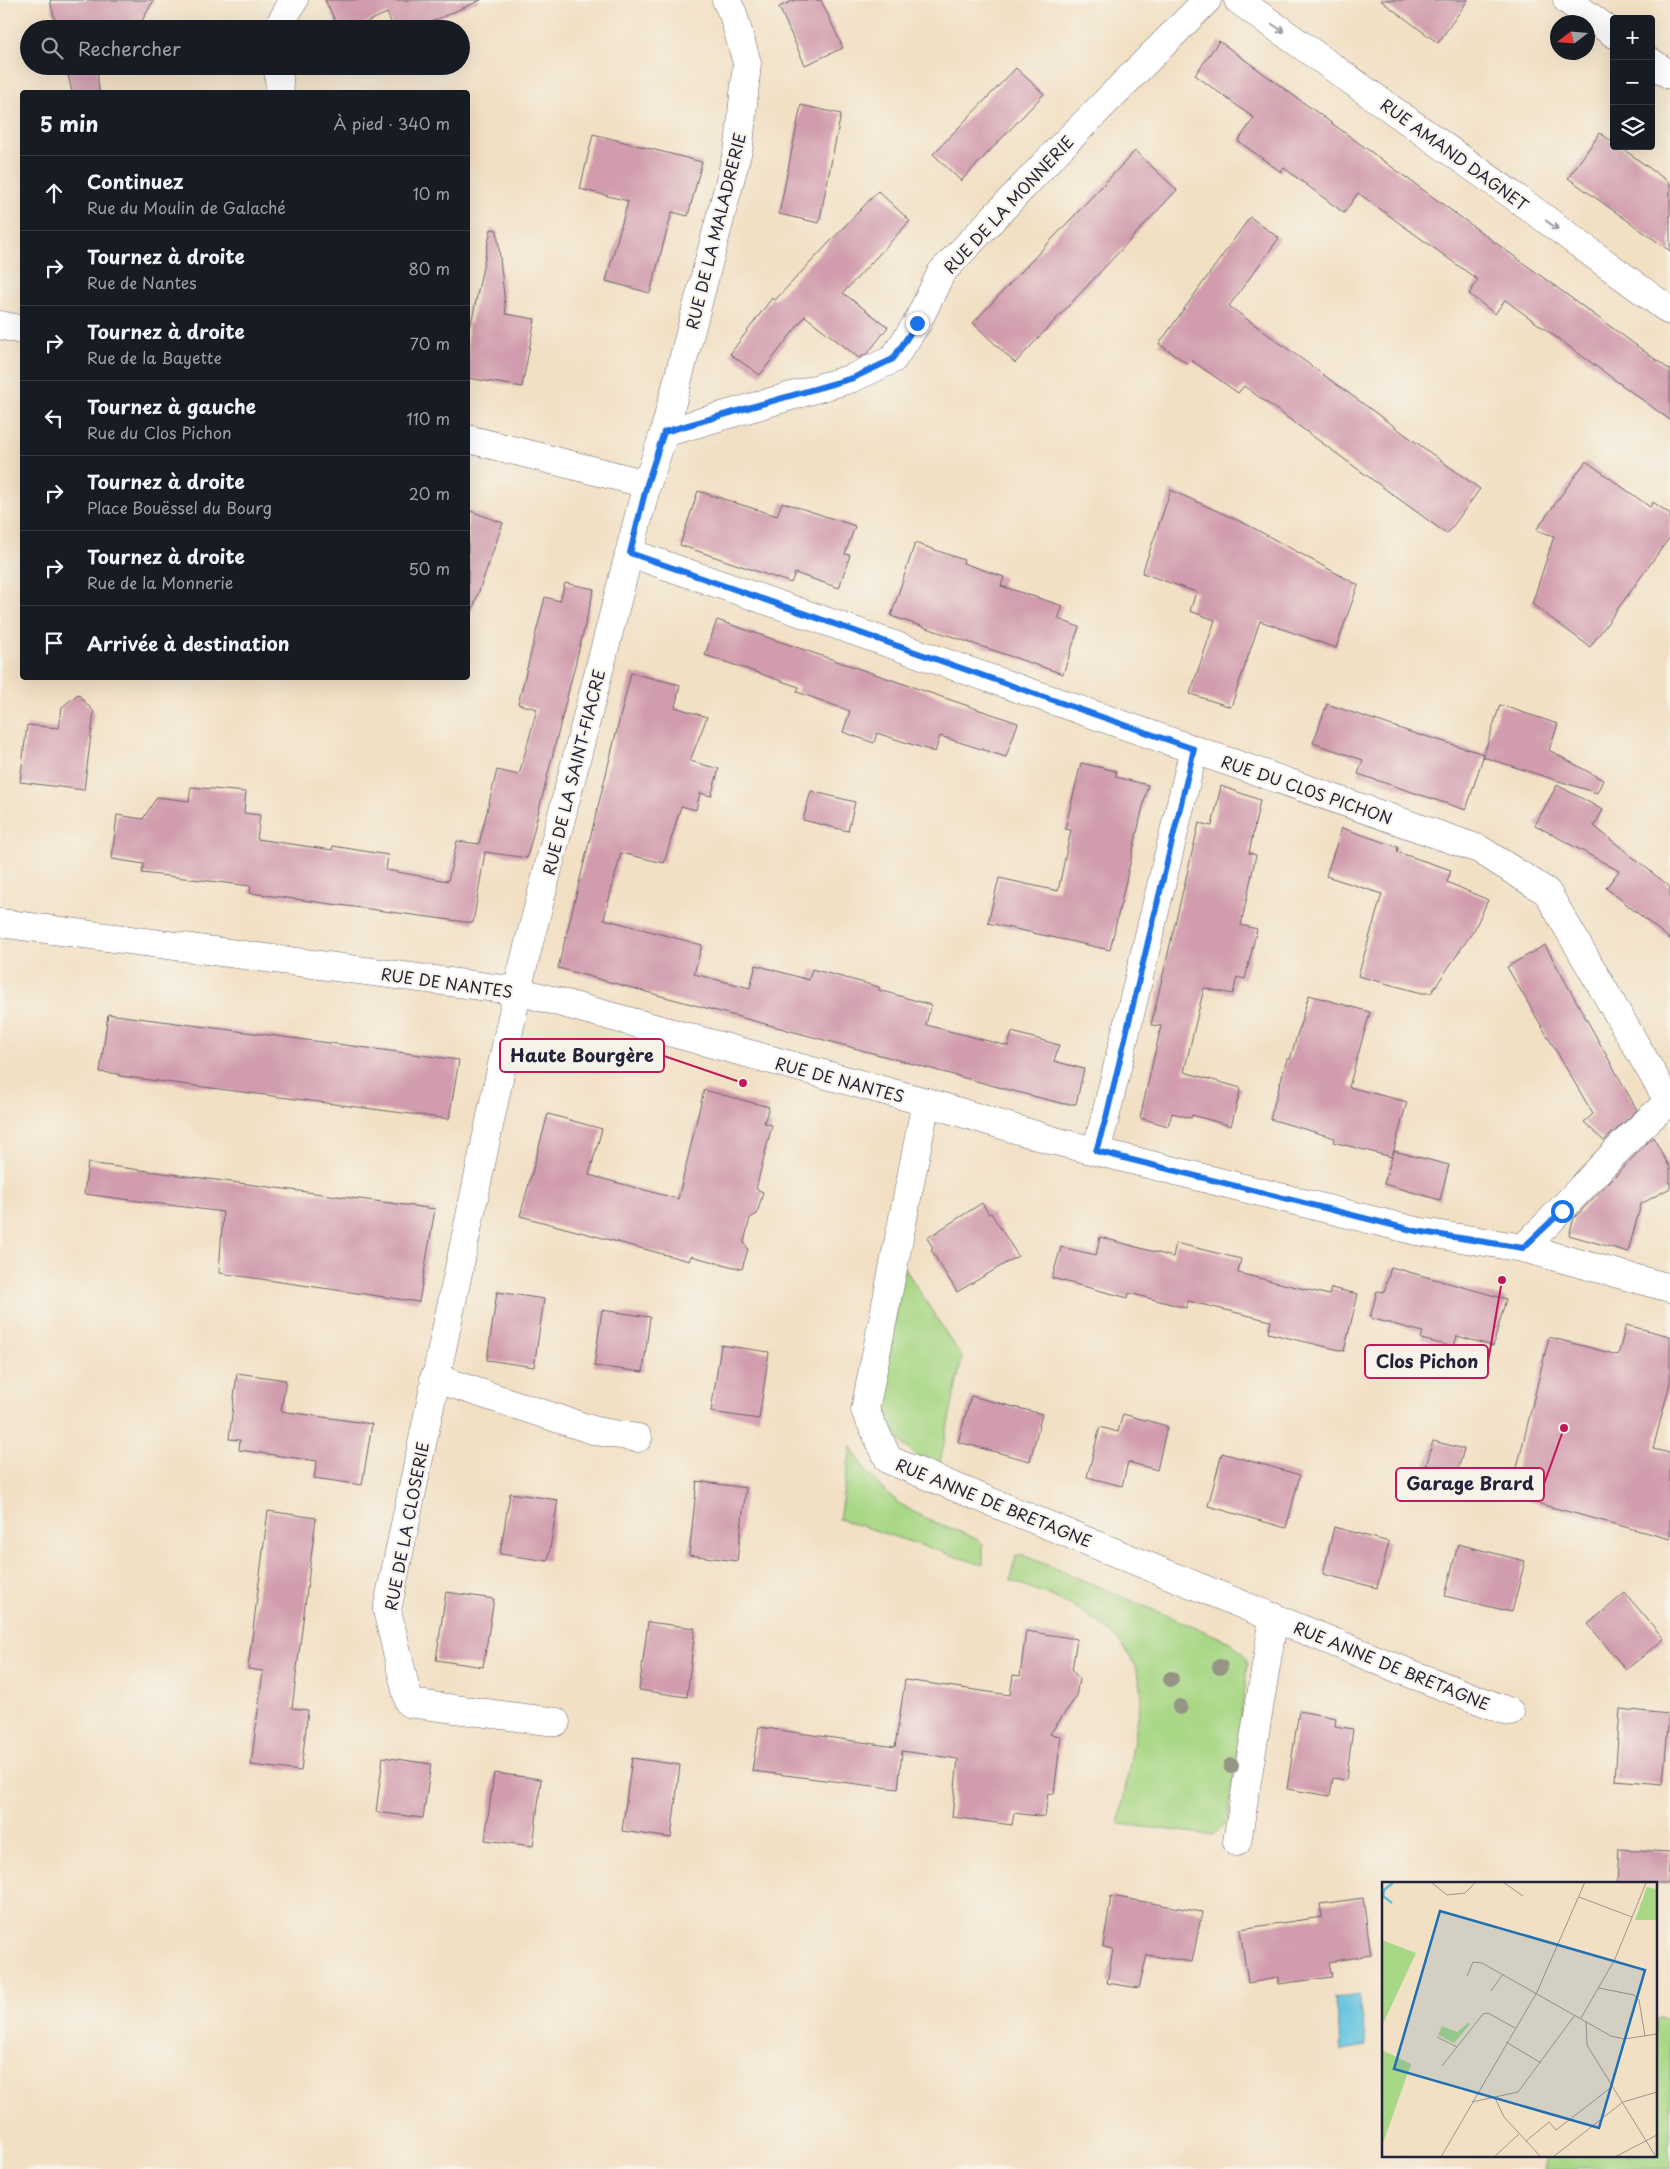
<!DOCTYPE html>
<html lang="fr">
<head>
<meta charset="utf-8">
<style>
	body { margin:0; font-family:"Playpen Sans",sans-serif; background:#20242c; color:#f1f3f6 }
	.controls { position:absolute; right:15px; top:15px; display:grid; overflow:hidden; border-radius:5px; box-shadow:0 5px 20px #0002 }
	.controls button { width:45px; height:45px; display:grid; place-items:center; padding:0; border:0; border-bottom:1px solid #363941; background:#171b24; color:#f1f3f6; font:25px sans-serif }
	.compass { position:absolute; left:1550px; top:15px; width:45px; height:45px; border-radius:50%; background:#171b24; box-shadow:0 5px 20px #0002; rotate:254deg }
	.stop { position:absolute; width:15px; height:15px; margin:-11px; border:4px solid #1a73e8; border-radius:50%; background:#fff }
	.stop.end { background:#1a73e8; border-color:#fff; box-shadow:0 1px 5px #0008 }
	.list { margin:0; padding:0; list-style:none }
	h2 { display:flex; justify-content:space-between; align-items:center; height:65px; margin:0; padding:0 20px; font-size:21px }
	h2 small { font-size:16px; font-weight:400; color:#9ea1a6 }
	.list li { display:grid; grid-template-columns:32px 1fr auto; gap:15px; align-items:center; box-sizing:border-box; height:75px; padding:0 20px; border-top:1px solid #363941 }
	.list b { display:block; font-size:19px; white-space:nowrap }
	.list p { margin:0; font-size:16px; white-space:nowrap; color:#9ea1a6 }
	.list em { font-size:16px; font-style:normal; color:#9ea1a6 }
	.icon { flex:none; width:28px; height:28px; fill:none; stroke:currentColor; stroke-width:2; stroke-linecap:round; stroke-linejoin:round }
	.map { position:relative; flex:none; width:1670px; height:2169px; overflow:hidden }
	.search { position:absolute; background:#171b24; box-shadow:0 5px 20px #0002; left:20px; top:20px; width:450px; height:55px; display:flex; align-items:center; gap:12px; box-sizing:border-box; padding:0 18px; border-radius:28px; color:#9ea1a6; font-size:19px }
	.panel { position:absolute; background:#171b24; box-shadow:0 5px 20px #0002; left:20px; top:90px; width:450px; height:590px; border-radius:5px }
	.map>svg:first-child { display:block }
	.green { fill:#a8d785; stroke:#657c60 }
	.water { fill:#60c3de; stroke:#41728c }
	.building { fill:#d19cad }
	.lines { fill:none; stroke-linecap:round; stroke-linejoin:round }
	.minor-casing { stroke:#6b646b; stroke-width:29 }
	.major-casing { stroke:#6b646b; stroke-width:29 }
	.minor { stroke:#fff; stroke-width:28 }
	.major { stroke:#fff; stroke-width:28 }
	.tree { fill:#969585 }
	.oneway { stroke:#9c9ca7 }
	.route { stroke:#1a73e8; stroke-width:6 }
	.labels { text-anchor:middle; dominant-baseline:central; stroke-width:4.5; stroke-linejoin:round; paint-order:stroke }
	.street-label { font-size:16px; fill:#22223b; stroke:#f7f3e8 }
	.inset-river { fill:none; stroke:#60c3de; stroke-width:2.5 }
	.inset-road { fill:none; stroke:#9f948e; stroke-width:1 }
	.view { fill:#1f6fb2; fill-opacity:0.15; stroke:#1f6fb2; stroke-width:2.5 }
	.inset-edge { fill:none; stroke:#22223b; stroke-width:2.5 }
	.leader { fill:none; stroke:#c2185b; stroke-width:2 }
	.callout-dot { fill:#c2185b; stroke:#f7f3e8; stroke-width:2 }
	.callout { fill:#f7f3e8; stroke:#c2185b; stroke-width:2 }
	.callout-label { font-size:18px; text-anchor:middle; font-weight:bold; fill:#22223b }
</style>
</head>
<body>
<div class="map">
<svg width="1670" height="2169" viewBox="0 0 1670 2169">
	<rect width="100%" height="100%" fill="#f7f3e8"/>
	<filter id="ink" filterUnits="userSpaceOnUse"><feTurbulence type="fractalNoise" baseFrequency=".02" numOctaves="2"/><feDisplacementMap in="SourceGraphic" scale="10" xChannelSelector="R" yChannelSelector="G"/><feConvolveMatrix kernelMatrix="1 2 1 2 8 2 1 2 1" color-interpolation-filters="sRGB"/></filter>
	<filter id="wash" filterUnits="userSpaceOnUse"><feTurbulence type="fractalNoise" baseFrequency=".0096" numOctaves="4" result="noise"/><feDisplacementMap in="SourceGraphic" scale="20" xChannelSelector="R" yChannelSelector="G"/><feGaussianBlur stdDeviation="1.12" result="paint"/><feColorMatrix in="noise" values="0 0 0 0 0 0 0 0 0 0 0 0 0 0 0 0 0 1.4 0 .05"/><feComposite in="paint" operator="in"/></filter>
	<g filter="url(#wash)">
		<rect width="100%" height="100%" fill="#f2e0c5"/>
		<g class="green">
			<path d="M 904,1267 L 962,1358 L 939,1467 C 901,1451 890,1433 882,1395 Z"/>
			<path d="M 851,1447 C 872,1484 897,1507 937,1523 C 952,1529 970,1534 983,1544 L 983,1565 L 839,1519 Z"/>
			<path d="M 1016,1555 L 1023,1555 L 1230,1642 L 1245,1656 L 1248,1664 L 1228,1822 L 1213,1835 L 1119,1824 L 1142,1695 C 1136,1628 1066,1600 1011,1581 Z"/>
			<path d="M 1656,2019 L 1670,2020 L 1670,2169 L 1544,2169 L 1547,2155 L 1656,2155 Z"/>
		</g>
		<path class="water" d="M 1359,1994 L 1367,2046 L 1342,2050 L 1334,1998 Z"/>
		<g id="blocks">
			<g class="building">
				<path d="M 50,0 L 154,0 L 137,29 L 57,29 Z"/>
				<path d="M 325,0 L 481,0 L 415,29 L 394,29 L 387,13 L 351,29 L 339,29 Z"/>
				<path d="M 795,0 L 821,0 L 843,48 L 805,65 L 779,7 Z"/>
				<path d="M 1380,0 L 1468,0 L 1438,43 Z"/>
				<path d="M 1219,41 L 1670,370 L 1670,420 L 1505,300 L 1495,314 L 1469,294 L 1478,280 L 1358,193 L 1344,213 L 1284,168 L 1281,172 L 1238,141 L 1254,118 L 1195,75 Z"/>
				<path d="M 66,66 L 97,66 L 99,92 L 72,92 Z"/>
				<path d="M 1016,68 L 1044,94 L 961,181 L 933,154 Z"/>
				<path d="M 801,105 L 841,114 L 819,223 L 779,214 Z"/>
				<path d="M 1600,133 L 1614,143 L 1614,146 L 1619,146 L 1670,183 L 1670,251 L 1568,178 Z"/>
				<path d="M 593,134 L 702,162 L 688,216 L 672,212 L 650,293 L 606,281 L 628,201 L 580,189 Z"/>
				<path d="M 1135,151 L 1177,190 L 1015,363 L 973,323 Z"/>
				<path d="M 878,191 L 910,221 L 843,293 L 888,327 L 868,353 L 859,358 L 805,316 L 760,375 L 730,354 L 772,298 L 775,300 Z"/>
				<path d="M 1250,217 L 1279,238 L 1229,306 L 1480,489 L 1447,534 L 1244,386 L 1238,393 L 1191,360 L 1188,364 L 1159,344 Z"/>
				<path d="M 491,229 L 497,230 L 506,314 L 535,319 L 522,387 L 468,378 L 468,323 L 471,324 Z"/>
				<path d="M 1586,461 L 1650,507 L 1653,502 L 1670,514 L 1670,537 L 1590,647 L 1532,604 L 1554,536 L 1536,530 Z"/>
				<path d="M 1171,490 L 1246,524 L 1358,585 L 1336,648 L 1260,621 L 1231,707 L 1190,694 L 1215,620 L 1190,611 L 1196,592 L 1142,573 Z"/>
				<path d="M 698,491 L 777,516 L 782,502 L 855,526 L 845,554 L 850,555 L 839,588 L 795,573 L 791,583 L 680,545 Z"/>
				<path d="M 468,510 L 503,523 L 472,611 L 468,611 Z"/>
				<path d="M 915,543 L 964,560 L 963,563 L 1004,577 L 1001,586 L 1063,606 L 1058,619 L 1079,627 L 1063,674 L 891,616 Z"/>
				<path d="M 565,583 L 594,589 L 527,858 L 485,852 L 473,923 L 250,893 L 251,886 L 142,873 L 144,864 L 112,859 L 117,815 L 143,819 L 157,797 L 189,801 L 191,787 L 246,792 L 244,813 L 260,815 L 257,839 L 332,850 L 333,846 L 388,855 L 386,870 L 448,881 L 457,841 L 479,844 L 497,770 L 519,775 L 537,709 L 518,704 L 545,597 L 560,601 Z"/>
				<path d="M 717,620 L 1018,723 L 1006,757 L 940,736 L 935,752 L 877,733 L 874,743 L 843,732 L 850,711 L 797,692 L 799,687 L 705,655 Z"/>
				<path d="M 631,673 L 680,685 L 675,707 L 707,717 L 690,761 L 719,769 L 711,796 L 700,793 L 696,810 L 681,806 L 664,863 L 621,853 L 604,919 L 702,945 L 694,974 L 750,988 L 756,965 L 809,980 L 812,969 L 879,987 L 879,990 L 931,1005 L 926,1025 L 1008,1046 L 1012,1032 L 1059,1045 L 1054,1061 L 1084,1069 L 1076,1104 L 1064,1104 L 998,1087 L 558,968 Z"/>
				<path d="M 78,694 L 94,712 L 84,790 L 20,782 L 27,725 L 59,728 L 62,707 Z"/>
				<path d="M 1327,704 L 1422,736 L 1422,735 L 1484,754 L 1466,810 L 1358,774 L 1363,760 L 1313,743 Z"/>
				<path d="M 1500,705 L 1558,724 L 1549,750 L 1603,780 L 1597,793 L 1483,757 Z"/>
				<path d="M 1081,763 L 1116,771 L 1116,777 L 1148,785 L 1110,950 L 988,923 L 999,878 L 1058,891 L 1071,830 L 1065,829 Z"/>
				<path d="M 1557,785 L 1603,810 L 1594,826 L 1670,887 L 1670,939 L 1606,888 L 1619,871 L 1535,825 Z"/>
				<path d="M 1221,786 L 1260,800 L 1249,853 L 1256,855 L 1241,925 L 1257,929 L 1245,979 L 1237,977 L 1233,994 L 1204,988 L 1184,1072 L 1241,1088 L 1231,1126 L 1192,1115 L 1191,1118 L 1172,1113 L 1168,1126 L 1140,1118 L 1161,1026 L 1151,1025 L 1199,823 L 1212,826 Z"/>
				<path d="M 811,791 L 855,802 L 848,831 L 803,820 Z"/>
				<path d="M 1342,828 L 1398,847 L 1397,852 L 1451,870 L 1447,882 L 1488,900 L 1474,930 L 1431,993 L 1422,993 L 1358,976 L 1382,894 L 1326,876 Z"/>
				<path d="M 1545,945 L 1637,1110 L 1604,1141 L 1584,1122 L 1593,1114 L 1507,967 Z"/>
				<path d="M 1309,995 L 1370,1012 L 1349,1087 L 1407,1102 L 1392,1157 L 1394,1151 L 1449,1165 L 1440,1200 L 1384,1184 L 1392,1157 L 1333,1142 L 1335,1138 L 1270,1119 L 1287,1059 L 1290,1059 Z"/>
				<path d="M 108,1014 L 459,1060 L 449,1119 L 119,1076 L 119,1074 L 100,1072 Z"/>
				<path d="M 704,1090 L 769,1107 L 764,1123 L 772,1125 L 756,1189 L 763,1192 L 757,1214 L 750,1218 L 744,1242 L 748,1249 L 742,1269 L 691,1256 L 689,1261 L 520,1216 L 548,1114 L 602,1129 L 589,1175 L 678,1199 Z"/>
				<path d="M 1653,1137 L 1670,1168 L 1670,1188 L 1641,1204 L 1628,1252 L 1569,1235 L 1574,1218 Z"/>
				<path d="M 88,1163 L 435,1209 L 419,1302 L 219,1273 L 223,1212 L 84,1194 Z"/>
				<path d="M 982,1203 L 989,1214 L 991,1213 L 1018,1256 L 957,1292 L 931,1250 L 933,1248 L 927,1238 Z"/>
				<path d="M 1100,1237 L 1173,1257 L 1176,1243 L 1241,1259 L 1238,1273 L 1329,1295 L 1331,1288 L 1358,1294 L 1344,1351 L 1268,1333 L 1271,1321 L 1188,1301 L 1186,1308 L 1129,1293 L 1128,1298 L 1052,1278 L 1061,1247 L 1096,1255 Z"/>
				<path d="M 1391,1267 L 1506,1299 L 1493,1346 L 1457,1336 L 1454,1347 L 1421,1339 L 1423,1332 L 1370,1318 L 1377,1291 L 1384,1292 Z"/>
				<path d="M 497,1292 L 544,1299 L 534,1367 L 487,1360 Z"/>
				<path d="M 602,1310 L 650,1317 L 643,1372 L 594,1366 Z"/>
				<path d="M 1626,1325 L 1670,1336 L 1670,1383 L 1653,1449 L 1670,1453 L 1670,1539 L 1510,1496 L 1549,1337 L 1618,1355 Z"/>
				<path d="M 721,1345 L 769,1352 L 759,1419 L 711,1412 Z"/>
				<path d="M 237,1373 L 286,1380 L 281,1411 L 372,1424 L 362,1485 L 314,1478 L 317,1461 L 239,1450 L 240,1440 L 229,1439 Z"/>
				<path d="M 971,1396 L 1042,1414 L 1030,1461 L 958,1442 Z"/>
				<path d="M 1123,1414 L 1167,1426 L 1157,1470 L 1128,1462 L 1122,1486 L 1087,1477 L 1100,1427 L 1118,1432 Z"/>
				<path d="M 1433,1441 L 1464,1449 L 1455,1481 L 1424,1474 Z"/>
				<path d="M 1222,1453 L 1300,1475 L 1286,1528 L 1208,1506 Z"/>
				<path d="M 697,1481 L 746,1488 L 737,1561 L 689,1555 Z"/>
				<path d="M 510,1493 L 558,1500 L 548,1561 L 500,1554 Z"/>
				<path d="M 268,1511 L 316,1518 L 292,1708 L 308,1710 L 301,1771 L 251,1765 L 263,1671 L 248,1669 Z"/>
				<path d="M 1334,1527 L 1389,1542 L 1377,1588 L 1323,1574 Z"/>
				<path d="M 1458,1544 L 1525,1561 L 1512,1612 L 1445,1596 Z"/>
				<path d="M 446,1592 L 494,1599 L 483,1667 L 436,1660 Z"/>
				<path d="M 1625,1593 L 1664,1639 L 1626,1670 L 1588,1624 Z"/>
				<path d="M 648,1622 L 695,1628 L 687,1697 L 639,1690 Z"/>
				<path d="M 1026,1631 L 1077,1639 L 1072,1670 L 1079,1679 L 1076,1697 L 1050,1734 L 1061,1736 L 1054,1794 L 1048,1793 L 1045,1817 L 1014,1813 L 1012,1825 L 952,1817 L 958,1759 L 902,1751 L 898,1789 L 752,1771 L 759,1727 L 895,1747 L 905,1680 L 1010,1695 L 1013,1675 L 1020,1676 Z"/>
				<path d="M 1620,1709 L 1669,1714 L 1663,1784 L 1615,1780 Z"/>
				<path d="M 1299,1711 L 1336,1718 L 1335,1726 L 1353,1729 L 1346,1780 L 1333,1778 L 1330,1796 L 1287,1789 Z"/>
				<path d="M 383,1757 L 431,1764 L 423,1818 L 376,1812 Z"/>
				<path d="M 632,1758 L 680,1765 L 671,1838 L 622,1831 Z"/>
				<path d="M 494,1773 L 541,1779 L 533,1846 L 485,1840 Z"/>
				<path d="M 1619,1849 L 1670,1852 L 1668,1883 L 1617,1883 Z"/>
				<path d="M 1111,1896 L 1202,1912 L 1192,1962 L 1147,1955 L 1139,1988 L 1107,1983 L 1113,1949 L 1103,1947 Z"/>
				<path d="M 1363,1898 L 1371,1955 L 1329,1962 L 1332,1977 L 1278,1984 L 1278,1978 L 1248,1983 L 1240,1929 L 1322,1917 L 1320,1904 Z"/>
			</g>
		</g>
	</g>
	<g filter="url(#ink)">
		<use href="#blocks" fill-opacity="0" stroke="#6b646b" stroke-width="1"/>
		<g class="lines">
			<defs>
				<g id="minor">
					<path d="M 1238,0 L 1529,207 L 1670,311"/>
					<path d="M 1567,0 L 1614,34"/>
					<path d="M 277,29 L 294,0"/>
					<path d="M 1651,62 L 1670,75"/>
					<path d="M 278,66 L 280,92"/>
					<path d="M 0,325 L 22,330"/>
					<path d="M 664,433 L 853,378 L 893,359 L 917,323 L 941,273 L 1061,147 L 1207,0"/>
					<path d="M 468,439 L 647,484"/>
					<path d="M 630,553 L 1479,849 L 1547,892 L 1670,1104"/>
					<path d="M 926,1102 L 865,1410 L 889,1460 L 1404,1671 L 1510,1712"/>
					<path d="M 1096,1151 L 1105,1118 L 1194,749"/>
					<path d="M 1523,1248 C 1573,1200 1617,1145 1670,1101"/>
					<path d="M 434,1378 L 596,1431 L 638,1438"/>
					<path d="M 556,1722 L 409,1703 L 387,1610 L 521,974 L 647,484 L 664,433 L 739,146 L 747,63 L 733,14 L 726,0"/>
					<path d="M 1237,1842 L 1274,1617"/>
				</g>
				<path id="major" d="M 0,923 L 518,991 L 926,1102 L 1055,1141 L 1416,1231 L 1523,1248 L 1670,1288"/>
			</defs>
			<use href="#minor" class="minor-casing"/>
			<use href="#major" class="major-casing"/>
			<use href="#minor" class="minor"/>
			<use href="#major" class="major"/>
		</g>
		<g class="tree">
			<circle cx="1220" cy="1667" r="8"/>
			<circle cx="1171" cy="1679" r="8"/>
			<circle cx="1180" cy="1707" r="8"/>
			<circle cx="1231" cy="1766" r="8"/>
		</g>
		<defs><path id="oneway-shaft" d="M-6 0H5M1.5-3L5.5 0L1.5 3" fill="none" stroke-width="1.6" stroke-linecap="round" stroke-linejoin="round" transform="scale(1.25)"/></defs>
		<g class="oneway">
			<use href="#oneway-shaft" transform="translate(1278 28) rotate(35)"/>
			<use href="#oneway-shaft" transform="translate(1552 225) rotate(36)"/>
		</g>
	</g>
	<g class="lines" filter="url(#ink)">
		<path class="route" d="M 917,323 L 893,359 L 853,378 L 664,432 L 647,484 L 630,553 L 1194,749 L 1106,1118 L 1096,1151 L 1416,1231 L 1523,1248 L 1562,1211"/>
	</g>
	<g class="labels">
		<g class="street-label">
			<text transform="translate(1455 154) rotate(36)">RUE AMAND DAGNET</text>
			<text transform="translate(1008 204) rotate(-47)">RUE DE LA MONNERIE</text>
			<text transform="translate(715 231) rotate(-76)">RUE DE LA MALADRERIE</text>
			<text transform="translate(573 772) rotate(-76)">RUE DE LA SAINT-FIACRE</text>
			<text transform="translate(1307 789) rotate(19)">RUE DU CLOS PICHON</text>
			<text transform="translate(447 982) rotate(8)">RUE DE NANTES</text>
			<text transform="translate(840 1079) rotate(15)">RUE DE NANTES</text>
			<text transform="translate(994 1502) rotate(22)">RUE ANNE DE BRETAGNE</text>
			<text transform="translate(406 1526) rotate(-79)">RUE DE LA CLOSERIE</text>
			<text transform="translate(1392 1665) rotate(22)">RUE ANNE DE BRETAGNE</text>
		</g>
	</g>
	<g transform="translate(1382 1882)">
		<rect width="275" height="275" fill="#f2e0c5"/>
		<path d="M 265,5 L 274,7 L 275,38 L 253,38 ZM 0,58 L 34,71 L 0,144 ZM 86,141 L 88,142 L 72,161 L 56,153 L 60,144 L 75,150 ZM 0,168 L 29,182 L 0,264 Z" fill="#a8d785"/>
		<path class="inset-river" d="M 10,21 L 1,14 L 2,8 L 12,0"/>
		<path class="inset-road" d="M 49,0 L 65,13 L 83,11 L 94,0M 121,0 L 141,14M 197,15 L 250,35M 85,94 L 91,80 L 100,81 L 229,154 L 242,157 L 275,152M 217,106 L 252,113 L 257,118 L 263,154M 109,109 L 121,92M 199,136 L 233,77 L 264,1M 204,139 L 205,163 L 274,275M 55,155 L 75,165M 124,160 L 159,181M 60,184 L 101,132 L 106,131 L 133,146M 113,216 L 122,235 L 159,275M 90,220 L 136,210 L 193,133M 144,259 L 167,240 L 174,248 L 231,204M 59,275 L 155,110 L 203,0M 112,275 L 137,252M 171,275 L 241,220 L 275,210M 233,275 L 275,253"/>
		<path class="view" d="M 58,29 L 263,88 L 217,246 L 12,187 Z"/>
		<rect width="275" height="275" class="inset-edge"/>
	</g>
	<path class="leader" d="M743 1083L664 1056M1502 1280L1488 1362M1564 1428L1544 1484"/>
	<g class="callout-dot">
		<circle cx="743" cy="1083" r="5"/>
		<circle cx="1502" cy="1280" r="5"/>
		<circle cx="1564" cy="1428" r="5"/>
	</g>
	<g class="callout">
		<rect x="500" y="1039" width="164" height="33" rx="5"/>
		<rect x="1365" y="1345" width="123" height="33" rx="5"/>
		<rect x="1396" y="1468" width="148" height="33" rx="5"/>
	</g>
	<g class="callout-label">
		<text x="582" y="1062">Haute Bourgère</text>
		<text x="1427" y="1368">Clos Pichon</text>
		<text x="1470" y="1490">Garage Brard</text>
	</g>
</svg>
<div class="controls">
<button>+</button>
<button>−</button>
<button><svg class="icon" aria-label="layers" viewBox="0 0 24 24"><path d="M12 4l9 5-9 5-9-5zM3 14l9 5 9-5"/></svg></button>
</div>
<svg class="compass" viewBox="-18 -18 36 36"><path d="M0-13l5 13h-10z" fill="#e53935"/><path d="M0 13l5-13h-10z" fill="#9ea1a6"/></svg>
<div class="stop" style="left:1562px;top:1211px"></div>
<div class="stop end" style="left:917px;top:323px"></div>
<div class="search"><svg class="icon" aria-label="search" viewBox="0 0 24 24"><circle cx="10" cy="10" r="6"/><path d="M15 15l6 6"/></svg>Rechercher</div>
<section class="panel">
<h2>5 min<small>À pied · 340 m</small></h2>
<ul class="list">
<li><svg class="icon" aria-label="ahead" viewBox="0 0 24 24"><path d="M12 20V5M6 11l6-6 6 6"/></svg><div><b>Continuez</b><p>Rue du Moulin de Galaché</p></div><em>10 m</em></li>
<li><svg class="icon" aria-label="right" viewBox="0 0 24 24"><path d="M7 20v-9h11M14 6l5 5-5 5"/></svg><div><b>Tournez à droite</b><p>Rue de Nantes</p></div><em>80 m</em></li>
<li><svg class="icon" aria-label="right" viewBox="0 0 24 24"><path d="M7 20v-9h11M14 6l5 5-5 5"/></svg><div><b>Tournez à droite</b><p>Rue de la Bayette</p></div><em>70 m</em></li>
<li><svg class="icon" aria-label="left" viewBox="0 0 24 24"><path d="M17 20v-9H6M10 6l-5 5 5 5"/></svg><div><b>Tournez à gauche</b><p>Rue du Clos Pichon</p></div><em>110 m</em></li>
<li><svg class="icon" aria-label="right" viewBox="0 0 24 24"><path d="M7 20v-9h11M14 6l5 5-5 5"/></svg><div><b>Tournez à droite</b><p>Place Bouëssel du Bourg</p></div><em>20 m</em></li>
<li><svg class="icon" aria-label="right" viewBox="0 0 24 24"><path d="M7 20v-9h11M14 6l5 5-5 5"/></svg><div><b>Tournez à droite</b><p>Rue de la Monnerie</p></div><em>50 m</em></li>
<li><svg class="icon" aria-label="arrive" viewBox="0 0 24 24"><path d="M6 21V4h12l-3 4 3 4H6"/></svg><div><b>Arrivée à destination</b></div></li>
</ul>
</section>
</div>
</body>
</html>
